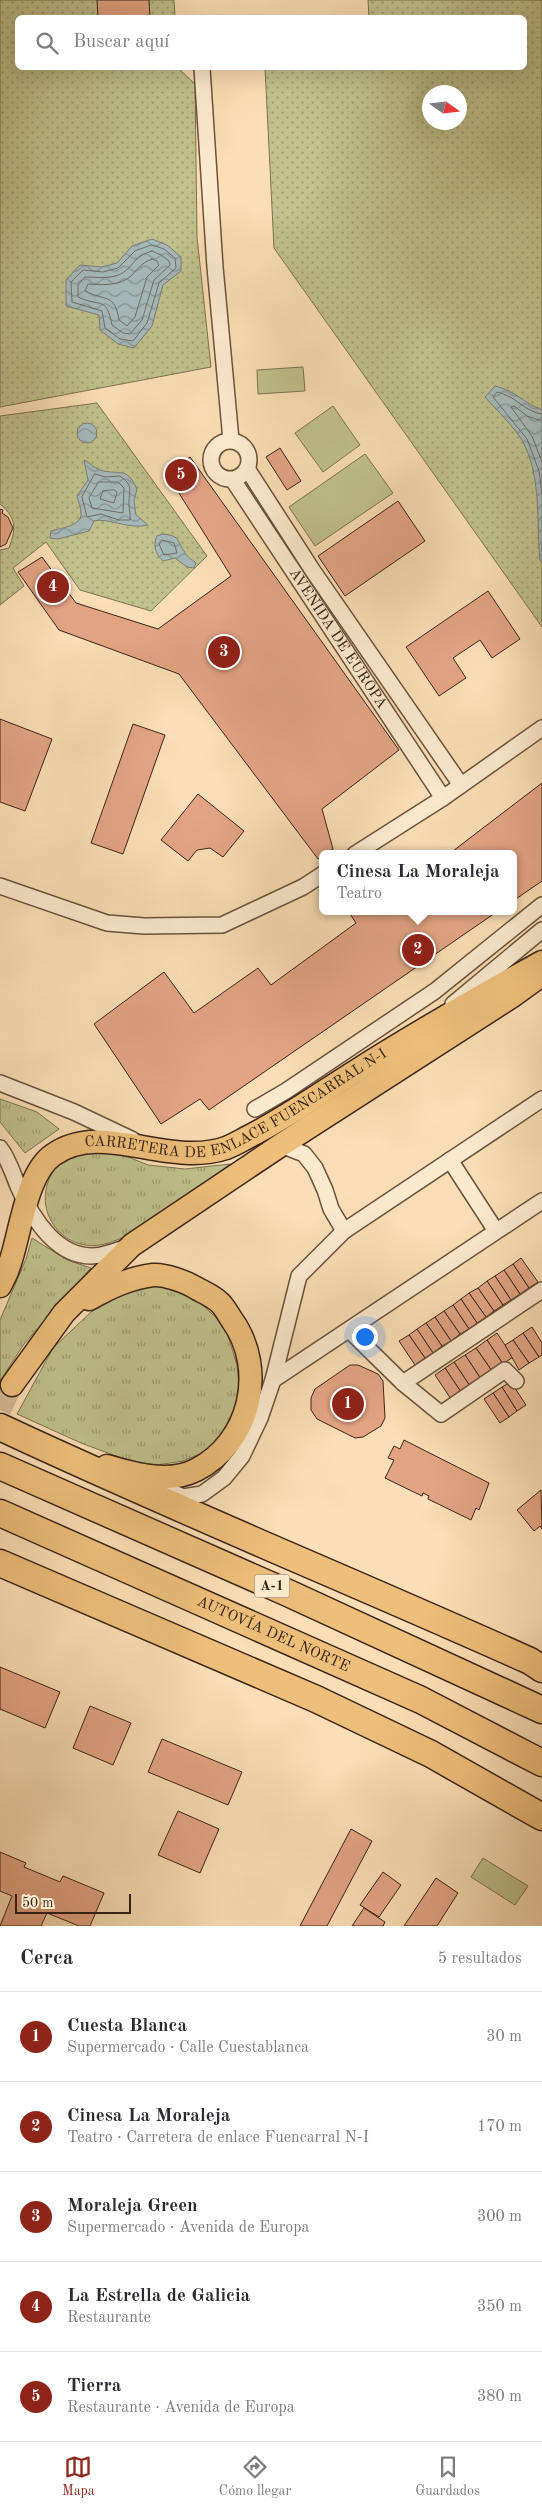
<!DOCTYPE html>
<html lang="es">
<head>
<meta charset="utf-8">
<style>
	body { margin:0; font-family:"Old Standard TT",serif; background:#f7f7f7; color:#2b2b33 }
	.compass { position:absolute; left:422px; top:85px; width:45px; height:45px; border-radius:50%; background:#fff; box-shadow:0 5px 20px #0002; rotate:104deg }
	.scale { position:absolute; left:15px; bottom:12px; width:116px; box-sizing:border-box; padding-left:5px; border:2px solid #3a2415; border-top:0; font-size:14px; line-height:18px; white-space:nowrap; color:#3a2415; -webkit-text-stroke:4px #fceacf; paint-order:stroke }
	.you { position:absolute; left:364px; top:1336px; width:18px; height:18px; margin:-12px; border:4px solid #fff; border-radius:50%; background:#1a73e8; box-shadow:0 0 0 8px #1a73e833 }
	.badge { display:grid; place-items:center; width:32px; height:32px; border-radius:50%; background:#8f2418; color:#fff; font-size:16px; font-weight:700 }
	.pin { position:absolute; translate:-50% -50%; border:2px solid #fff; box-shadow:0 1px 5px #0006 }
	.popup { position:absolute; left:319px; top:850px; width:198px; height:65px; box-sizing:border-box; display:grid; place-content:center; border-radius:8px; background:#fff; filter:drop-shadow(0 1px 4px #0005); font-size:16px; white-space:nowrap; color:#7c7c81 }
	.popup b { font-size:19px; color:#2b2b33 }
	.popup::after { content:''; position:absolute; left:50%; top:100%; margin-left:-10px; border:10px solid transparent; border-top-color:#fff }
	.list { margin:0; padding:0; list-style:none }
	h2 { display:flex; justify-content:space-between; align-items:center; height:65px; margin:0; padding:0 20px; font-size:21px }
	h2 small { font-size:16px; font-weight:400; color:#7c7c81 }
	.list li { display:grid; grid-template-columns:32px 1fr auto; gap:15px; align-items:center; box-sizing:border-box; height:90px; padding:0 20px; border-top:1px solid #e1e1e2 }
	.list b { display:block; font-size:19px; white-space:nowrap }
	.list p { margin:0; font-size:16px; white-space:nowrap; color:#7c7c81 }
	.list em { font-size:16px; font-style:normal; color:#7c7c81 }
	.icon { flex:none; width:28px; height:28px; fill:none; stroke:currentColor; stroke-width:2; stroke-linecap:round; stroke-linejoin:round }
	.map { position:relative; flex:none; width:542px; height:1926px; overflow:hidden }
	.search { position:absolute; background:#fff; box-shadow:0 5px 20px #0002; left:15px; right:15px; top:15px; height:55px; display:flex; align-items:center; gap:12px; box-sizing:border-box; padding:0 18px; border-radius:8px; color:#7c7c81; font-size:19px }
	.sheet { height:515px; background:#fff }
	nav { display:flex; justify-content:space-around; align-items:center; box-sizing:border-box; height:70px; border-top:1px solid #e1e1e2; background:#fff; font-size:14px; color:#7c7c81 }
	nav a { display:grid; justify-items:center; gap:2px }
	nav .on { color:#8f2418 }
	.map>svg:first-child { display:block }
	.grass { fill:url(#grass-dots); stroke:#7d7250; fill-rule:evenodd }
	.park { fill:url(#park-tufts); stroke:#7d7250 }
	.pitch { fill:#c0c18c; stroke:#7d7250 }
	.water { fill:url(#water-waves); stroke:#7a7d78 }
	.lines { fill:none; stroke-linecap:round; stroke-linejoin:round }
	.shore { stroke:#706e68; stroke-width:1 }
	.building { fill:#e3a484; stroke:#3a2415 }
	.primary-tunnel { stroke:#d4b995; stroke-width:22; stroke-dasharray:22 11; stroke-linecap:butt }
	.minor-casing { stroke:#6a523d; stroke-width:18 }
	.primary-casing { stroke:#3a2415; stroke-width:25 }
	.motorway-casing { stroke:#3a2415; stroke-width:29 }
	.minor { stroke:#fceacf; stroke-width:15 }
	.primary { stroke:#eebf7a; stroke-width:22 }
	.motorway { stroke:#eebf7a; stroke-width:26 }
	.labels { text-anchor:middle; dominant-baseline:central; stroke-width:4; stroke-linejoin:round; paint-order:stroke }
	.shield { fill:#fceacf; stroke:#745f4d; stroke-width:1 }
	.shield-label { font-size:14px; font-weight:bold; fill:#3a2415 }
	.street-label { font-size:15px; fill:#3a2415; stroke:#fceacf }
</style>
</head>
<body>
<div class="map">
<svg width="542" height="1926" viewBox="0 0 542 1926">
	<defs>
		<pattern id="grass-dots" width="8" height="8" patternUnits="userSpaceOnUse" patternTransform="scale(1.25)"><rect width="8" height="8" fill="#c0c18c"/><path d="M2 2h.1M6 6h.1" fill="none" stroke="#9d9d71" stroke-width="1.8" stroke-linecap="round"/></pattern>
		<pattern id="park-tufts" width="24" height="20" patternUnits="userSpaceOnUse" patternTransform="scale(1.25)"><rect width="24" height="20" fill="#c0c18c"/><path d="M3 7l-1-3M5 7V3M7 7l1-3M15 17l-1-3M17 17v-4M19 17l1-3" fill="none" stroke="#9d9d71"/></pattern>
		<pattern id="water-waves" width="16" height="10" patternUnits="userSpaceOnUse" patternTransform="scale(1.25)"><rect width="16" height="10" fill="#a5b9ba"/><path d="M0 5q4-4 8 0t8 0" fill="none" stroke="#879696"/></pattern>
	</defs>
	<rect width="100%" height="100%" fill="#fbdeb5"/>
	<filter id="stains"><feTurbulence type="fractalNoise" baseFrequency=".004" numOctaves="4"/><feColorMatrix values="0 0 0 0 .2 0 0 0 0 .09 0 0 0 0 .02 0 0 0 .5 -.17"/></filter>
	<radialGradient id="worn" r=".72"><stop offset=".6" stop-color="#630" stop-opacity="0"/><stop offset="1" stop-color="#630" stop-opacity=".3"/></radialGradient>
	<g class="grass">
		<path d="M 0,0 L 174,0 L 175,17 L 18,18 L 18,68 L 178,68 L 195,84 L 197,237 L 211,367 L 0,407 Z"/>
		<path d="M 368,0 L 542,0 L 542,627 L 274,248 L 265,68 L 524,68 L 524,18 L 369,17 ZM 430,92 L 460,92 L 460,122 L 430,122 Z"/>
		<path d="M 97,403 L 207,556 L 151,611 L 80,590 L 46,542 L 13,568 L 24,586 L 0,605 L 0,550 L 9,548 C 16,529 17,518 0,504 L 0,416 Z"/>
	</g>
	<g class="park">
		<path d="M 0,1099 L 37,1112 L 59,1129 L 25,1153 L 0,1122 Z"/>
		<path d="M 93,1147 L 116,1152 L 148,1165 L 185,1169 L 230,1164 C 197,1188 144,1234 105,1244 C 61,1255 28,1206 55,1169 C 58,1166 61,1160 64,1157 C 71,1152 85,1150 93,1147 Z"/>
		<path d="M 32,1238 L 67,1260 L 91,1268 L 24,1344 L 0,1381 L 0,1320 L 26,1259 Z"/>
		<path d="M 158,1285 L 196,1299 L 225,1326 L 237,1365 L 240,1398 L 229,1426 L 211,1449 L 183,1461 L 157,1465 L 132,1462 L 81,1443 L 17,1414 L 53,1348 L 91,1312 L 127,1292 Z"/>
	</g>
	<g class="pitch">
		<path d="M 303,367 L 305,391 L 258,394 L 257,370 Z"/>
		<path d="M 333,406 L 360,445 L 323,472 L 295,433 Z"/>
		<path d="M 365,454 L 393,493 L 315,546 L 289,507 Z"/>
		<path d="M 483,1858 L 528,1886 L 515,1905 L 471,1877 Z"/>
	</g>
	<g class="water">
		<path d="M 152,239 L 167,245 L 181,257 L 181,271 L 163,285 L 152,326 L 134,348 L 118,344 L 100,330 L 99,315 L 66,306 L 66,280 L 80,265 L 102,267 L 117,263 L 132,246 Z"/>
		<path d="M 495,386 C 518,392 522,402 542,410 L 542,563 L 540,560 C 536,520 542,479 523,442 C 514,426 497,411 485,397 Z"/>
		<circle cx="87" cy="433" r="10"/>
		<path d="M 84,460 C 91,463 93,468 100,470 C 119,476 126,465 137,489 L 134,501 L 136,515 L 148,525 C 130,530 106,517 94,521 L 89,531 L 58,539 L 50,538 L 51,531 C 61,528 82,526 81,513 C 81,507 78,502 77,496 L 88,480 Z"/>
		<path d="M 163,534 C 180,536 176,539 184,551 C 186,556 191,559 196,563 L 194,568 L 187,567 L 175,558 L 163,561 C 155,554 153,544 157,536 Z"/>
	</g>
	<g class="lines">
		<g class="shore">
			<path d="M 152,245 L 164,249 L 175,258 L 176,268 L 159,283 L 147,323 L 133,341 L 120,339 L 105,328 L 102,311 L 72,302 L 71,282 L 83,270 L 103,272 L 118,268 L 135,251 Z"/>
			<path d="M 152,251 L 161,255 L 169,261 L 170,265 L 154,280 L 142,320 L 130,334 L 123,333 L 112,325 C 106,295 101,308 78,297 L 78,285 L 85,277 C 97,277 113,280 124,272 C 137,262 133,257 152,251 Z"/>
			<path d="M 152,259 L 157,261 L 159,265 L 147,277 L 135,317 L 127,326 L 119,320 C 115,293 104,301 85,291 L 88,284 C 102,285 120,286 131,276 C 138,269 141,263 152,259 Z"/>
			<path d="M 542,414 C 525,412 516,396 497,392 L 493,397 L 527,439 L 539,471 L 542,494"/>
			<path d="M 542,421 L 527,416 L 514,406 L 511,407 L 532,436 L 542,462"/>
			<path d="M 95,474 L 105,477 L 120,476 C 132,485 130,487 129,500 C 128,506 131,514 130,520 L 119,520 L 101,514 L 87,517 L 82,497 Z"/>
			<path d="M 99,482 L 118,482 L 124,488 L 123,513 L 92,508 L 89,498 Z"/>
			<path d="M 114,490 L 117,492 L 114,503 L 100,499 L 103,491 Z"/>
			<path d="M 162,540 L 174,543 L 177,553 L 164,555 L 159,544 Z"/>
		</g>
	</g>
	<g class="building">
		<path d="M 97,0 L 149,0 L 150,18 L 98,18 Z"/>
		<path d="M 280,448 L 301,481 L 287,490 L 266,457 Z"/>
		<path d="M 190,457 L 399,750 L 322,809 L 333,849 L 318,859 L 179,674 L 59,630 L 18,572 L 42,557 L 76,603 L 158,629 L 231,576 L 167,474 Z"/>
		<path d="M 398,501 L 425,541 L 345,596 L 318,556 Z"/>
		<path d="M 0,509 L 3,510 L 2,513 L 8,517 L 13,528 L 6,544 L 0,547 Z"/>
		<path d="M 488,591 L 520,639 L 492,658 L 480,640 L 453,658 L 466,678 L 439,696 L 406,647 Z"/>
		<path d="M 0,719 L 52,739 L 25,811 L 0,802 Z"/>
		<path d="M 133,724 L 165,735 L 123,854 L 91,843 Z"/>
		<path d="M 542,783 L 542,881 L 513,901 L 513,854 L 449,854 Z"/>
		<path d="M 198,794 L 244,831 L 223,857 L 210,848 L 197,850 L 188,861 L 161,840 Z"/>
		<path d="M 348,911 L 498,911 L 209,1110 L 200,1099 L 161,1124 L 94,1024 L 164,972 L 194,1013 L 258,968 L 271,985 L 356,923 Z"/>
		<path d="M 521,1258 L 538,1282 L 529,1288 L 513,1264 Z"/>
		<path d="M 513,1264 L 529,1288 L 520,1294 L 504,1270 Z"/>
		<path d="M 504,1270 L 520,1294 L 511,1300 L 495,1276 Z"/>
		<path d="M 495,1276 L 511,1300 L 503,1305 L 487,1281 Z"/>
		<path d="M 487,1281 L 503,1305 L 494,1311 L 478,1288 Z"/>
		<path d="M 478,1288 L 494,1311 L 486,1317 L 469,1293 Z"/>
		<path d="M 469,1293 L 486,1317 L 477,1323 L 461,1299 Z"/>
		<path d="M 461,1299 L 477,1323 L 469,1329 L 453,1305 Z"/>
		<path d="M 453,1305 L 469,1329 L 460,1334 L 444,1311 Z"/>
		<path d="M 444,1311 L 460,1334 L 451,1341 L 435,1317 Z"/>
		<path d="M 435,1317 L 451,1341 L 442,1346 L 426,1323 Z"/>
		<path d="M 426,1323 L 442,1346 L 433,1353 L 417,1329 Z"/>
		<path d="M 532,1327 L 542,1343 L 542,1355 L 539,1357 L 523,1333 Z"/>
		<path d="M 417,1329 L 433,1353 L 425,1358 L 409,1335 Z"/>
		<path d="M 497,1333 L 513,1357 L 503,1364 L 487,1340 Z"/>
		<path d="M 523,1333 L 539,1357 L 529,1363 L 513,1340 Z"/>
		<path d="M 409,1335 L 425,1358 L 415,1365 L 399,1341 Z"/>
		<path d="M 487,1340 L 503,1364 L 492,1371 L 476,1348 Z"/>
		<path d="M 513,1340 L 529,1363 L 519,1370 L 505,1345 Z"/>
		<path d="M 476,1348 L 492,1371 L 481,1379 L 465,1355 Z"/>
		<path d="M 465,1355 L 481,1379 L 470,1386 L 454,1362 Z"/>
		<path d="M 454,1362 L 470,1386 L 461,1392 L 445,1368 Z"/>
		<path d="M 350,1365 L 358,1365 L 378,1374 L 383,1381 L 385,1418 L 381,1426 L 363,1437 L 355,1438 L 317,1419 L 311,1410 L 311,1398 L 315,1389 Z"/>
		<path d="M 445,1368 L 461,1392 L 451,1399 L 435,1375 Z"/>
		<path d="M 511,1382 L 526,1405 L 517,1411 L 502,1387 Z"/>
		<path d="M 502,1387 L 517,1411 L 509,1417 L 493,1393 Z"/>
		<path d="M 493,1393 L 509,1417 L 500,1423 L 484,1399 Z"/>
		<path d="M 404,1440 L 489,1483 L 479,1510 L 476,1508 L 471,1520 L 428,1499 L 429,1496 L 423,1493 L 422,1496 L 385,1478 L 394,1460 L 388,1458 L 394,1446 L 400,1449 Z"/>
		<path d="M 541,1490 L 542,1529 L 540,1526 L 534,1531 L 517,1510 Z"/>
		<path d="M 0,1667 L 60,1692 L 45,1728 L 0,1709 Z"/>
		<path d="M 90,1706 L 131,1723 L 113,1765 L 73,1748 Z"/>
		<path d="M 162,1739 L 242,1772 L 228,1805 L 148,1772 Z"/>
		<path d="M 178,1811 L 219,1829 L 200,1873 L 158,1855 Z"/>
		<path d="M 351,1829 L 372,1841 L 327,1926 L 300,1926 Z"/>
		<path d="M 0,1852 L 26,1863 L 24,1867 L 60,1882 L 63,1876 L 104,1893 L 90,1926 L 79,1926 L 47,1913 L 41,1926 L 0,1926 L 12,1896 L 0,1891 Z"/>
		<path d="M 383,1872 L 401,1885 L 379,1917 L 360,1905 Z"/>
		<path d="M 436,1878 L 458,1893 L 437,1926 L 404,1926 Z"/>
		<path d="M 364,1908 L 385,1922 L 383,1926 L 352,1926 Z"/>
	</g>
	<g class="lines">
		<path class="primary-tunnel" d="M 0,1410 L 12,1385"/>
		<defs>
			<g id="minor">
				<path d="M 202,68 L 215,267 L 231,440"/>
				<circle cx="230" cy="460" r="19"/>
				<path d="M 248,470 L 313,571 L 461,785"/>
				<path id="s1" d="M 233,480 L 443,798"/>
				<path d="M 355,854 L 443,798 L 542,728"/>
				<path d="M 0,886 L 107,923 L 144,926 L 222,925 L 303,887 L 323,874"/>
				<path d="M 453,1004 L 542,930"/>
				<path d="M 0,1083 L 74,1112 L 133,1140"/>
				<path d="M 255,1109 L 286,1091 L 435,991 L 542,905"/>
				<path d="M 281,1145 L 304,1154 L 315,1168 L 325,1190 L 331,1209 L 344,1231"/>
				<path d="M 0,1148 C 8,1158 13,1174 18,1186 C 32,1218 59,1263 101,1255 C 110,1253 119,1250 127,1247"/>
				<path d="M 450,1160 L 496,1231"/>
				<path d="M 349,1330 L 403,1383 L 542,1290"/>
				<path d="M 273,1380 L 542,1201"/>
				<path d="M 403,1383 L 441,1414 L 505,1370 L 516,1381"/>
				<path d="M 168,1490 L 183,1497 L 202,1494 L 224,1478 L 242,1456 L 260,1418 L 273,1380 L 299,1276 L 344,1231 L 542,1099"/>
			</g>
			<g id="primary">
				<path id="s2" d="M 0,1286 C 3,1280 7,1273 9,1266 C 20,1236 26,1173 53,1155 C 102,1120 167,1168 226,1148 C 234,1145 242,1140 250,1136 C 287,1117 321,1093 356,1071 C 417,1032 479,997 542,962"/>
				<path d="M 89,1299 C 109,1288 129,1278 153,1275 C 165,1274 186,1282 196,1288 C 203,1292 213,1296 219,1302 C 224,1306 228,1314 232,1320 C 267,1369 251,1442 196,1470 C 169,1484 134,1474 107,1466"/>
				<path d="M 12,1385 L 64,1313 L 132,1245 L 281,1145 L 511,997 L 536,979"/>
			</g>
			<g id="motorway">
				<path d="M 0,1427 C 175,1509 354,1582 530,1661 L 542,1669"/>
				<path d="M 0,1466 L 288,1593 L 542,1710"/>
				<path id="s3" d="M 0,1513 L 421,1700 L 542,1763"/>
				<path d="M 0,1563 L 316,1699 L 431,1754 L 542,1817"/>
			</g>
		</defs>
		<use href="#minor" class="minor-casing"/>
		<use href="#primary" class="primary-casing"/>
		<use href="#motorway" class="motorway-casing"/>
		<use href="#minor" class="minor"/>
		<use href="#primary" class="primary"/>
		<use href="#motorway" class="motorway"/>
	</g>
	<g class="labels">
		<rect class="shield" x="254.5" y="1574.5" width="35" height="23" rx="4"/>
		<g class="shield-label">
			<text x="272" y="1586">A-1</text>
		</g>
		<g class="street-label">
			<text stroke="none"><textPath href="#s1" startOffset="190">AVENIDA DE EUROPA</textPath></text>
			<text stroke="none"><textPath href="#s2" startOffset="342">CARRETERA DE ENLACE FUENCARRAL N-I</textPath></text>
			<text stroke="none"><textPath href="#s3" startOffset="299">AUTOVÍA DEL NORTE</textPath></text>
		</g>
	</g>
	<rect width="100%" height="100%" filter="url(#stains)"/>
	<rect width="100%" height="100%" fill="url(#worn)"/>
</svg>
<svg class="compass" viewBox="-18 -18 36 36"><path d="M0-13l5 13h-10z" fill="#e53935"/><path d="M0 13l5-13h-10z" fill="#7c7c81"/></svg>
<div class="scale">50 m</div>
<div class="you"></div>
<div class="pin badge" style="left:348px;top:1404px">1</div>
<div class="pin badge" style="left:418px;top:950px">2</div>
<div class="popup"><b>Cinesa La Moraleja</b>Teatro</div>
<div class="pin badge" style="left:224px;top:652px">3</div>
<div class="pin badge" style="left:53px;top:587px">4</div>
<div class="pin badge" style="left:181px;top:475px">5</div>
<div class="search"><svg class="icon" aria-label="search" viewBox="0 0 24 24"><circle cx="10" cy="10" r="6"/><path d="M15 15l6 6"/></svg>Buscar aquí</div>
</div>
<section class="sheet">
<h2>Cerca<small>5 resultados</small></h2>
<ul class="list">
<li><span class="badge">1</span><div><b>Cuesta Blanca</b><p>Supermercado · Calle Cuestablanca</p></div><em>30 m</em></li>
<li><span class="badge">2</span><div><b>Cinesa La Moraleja</b><p>Teatro · Carretera de enlace Fuencarral N-I</p></div><em>170 m</em></li>
<li><span class="badge">3</span><div><b>Moraleja Green</b><p>Supermercado · Avenida de Europa</p></div><em>300 m</em></li>
<li><span class="badge">4</span><div><b>La Estrella de Galicia</b><p>Restaurante</p></div><em>350 m</em></li>
<li><span class="badge">5</span><div><b>Tierra</b><p>Restaurante · Avenida de Europa</p></div><em>380 m</em></li>
</ul>
</section>
<nav>
<a class="on"><svg class="icon" aria-label="map" viewBox="0 0 24 24"><path d="M3 6l6-2 6 2 6-2v14l-6 2-6-2-6 2zM9 4v14M15 6v14"/></svg>Mapa</a>
<a><svg class="icon" aria-label="directions" viewBox="0 0 24 24"><path d="M12 3l9 9-9 9-9-9zM9 14v-3h6M13 9l2 2-2 2"/></svg>Cómo llegar</a>
<a><svg class="icon" aria-label="saved" viewBox="0 0 24 24"><path d="M7 4h10v16l-5-4-5 4z"/></svg>Guardados</a>
</nav>
</body>
</html>
